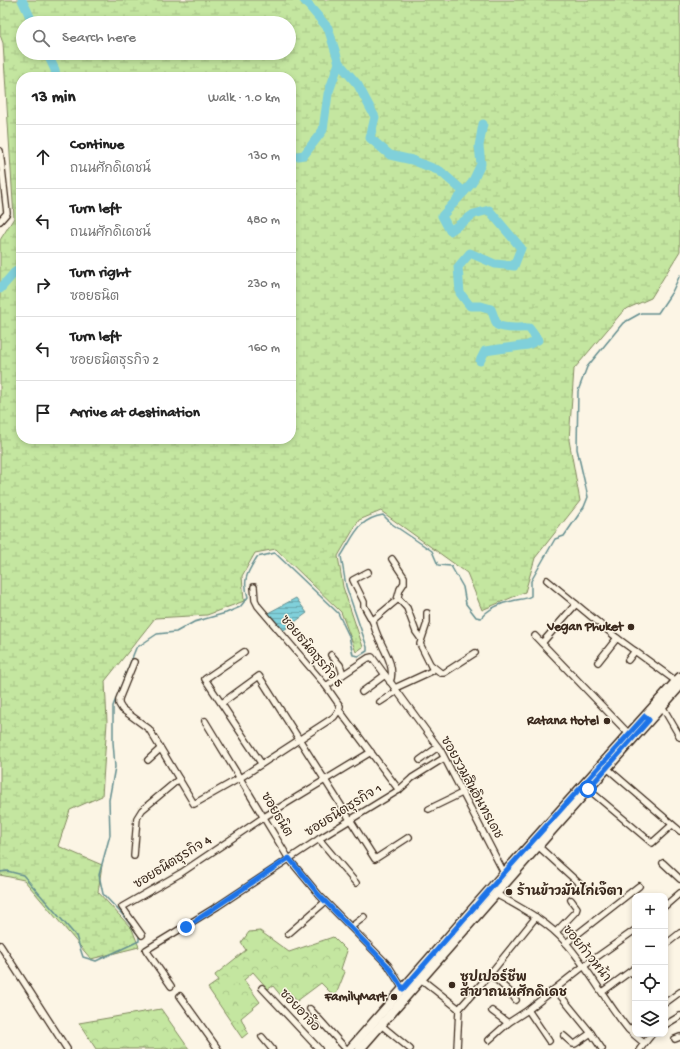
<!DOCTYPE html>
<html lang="en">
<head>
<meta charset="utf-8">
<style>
	body { margin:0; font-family:"Gochi Hand","Playpen Sans Thai",sans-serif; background:#f6f6f6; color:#222 }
	.controls { position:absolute; right:12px; bottom:12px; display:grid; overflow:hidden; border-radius:8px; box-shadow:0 2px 6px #0003 }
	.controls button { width:36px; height:36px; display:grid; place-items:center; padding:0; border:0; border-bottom:1px solid #e0e0e0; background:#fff; color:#222; font:20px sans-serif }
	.stop { position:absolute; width:12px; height:12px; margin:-9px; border:3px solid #1a73e8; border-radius:50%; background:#fff }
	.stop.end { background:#1a73e8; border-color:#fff; box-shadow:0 1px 4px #0008 }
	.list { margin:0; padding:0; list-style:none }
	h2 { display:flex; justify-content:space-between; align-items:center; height:52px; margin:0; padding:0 16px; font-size:17px }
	h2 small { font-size:13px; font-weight:400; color:#767676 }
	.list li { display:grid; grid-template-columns:26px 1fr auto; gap:12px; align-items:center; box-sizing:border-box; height:64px; padding:0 16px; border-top:1px solid #e0e0e0 }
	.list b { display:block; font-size:15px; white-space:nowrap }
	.list p { margin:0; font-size:13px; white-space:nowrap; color:#767676 }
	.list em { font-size:13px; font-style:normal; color:#767676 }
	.icon { flex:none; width:22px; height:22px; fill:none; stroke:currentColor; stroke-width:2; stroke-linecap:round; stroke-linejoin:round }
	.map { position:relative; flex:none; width:680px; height:1049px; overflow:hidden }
	.search { position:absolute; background:#fff; box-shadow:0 2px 6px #0003; left:16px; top:16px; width:280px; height:44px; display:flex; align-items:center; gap:10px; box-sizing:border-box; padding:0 14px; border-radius:22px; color:#767676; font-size:15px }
	.panel { position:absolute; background:#fff; box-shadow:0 2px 6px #0003; left:16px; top:72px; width:280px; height:372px; border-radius:16px }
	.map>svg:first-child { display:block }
	.forest { fill:url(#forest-crowns); stroke:#80885f }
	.wetland { fill:url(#wetland-marsh); stroke:#80885f; fill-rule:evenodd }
	.water { fill:url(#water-rules); stroke:#648e8f }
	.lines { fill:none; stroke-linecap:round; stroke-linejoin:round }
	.stream { stroke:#648e8f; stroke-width:1.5 }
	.river { stroke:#80d0da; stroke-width:9 }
	.minor-casing { stroke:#3b2a1e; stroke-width:8 }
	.secondary-casing { stroke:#3b2a1e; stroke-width:11 }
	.minor { stroke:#fcf5e5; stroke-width:5.5 }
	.secondary { stroke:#fcf5e5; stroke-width:8 }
	.route { stroke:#1a73e8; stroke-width:5 }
	.poi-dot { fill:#3b2a1e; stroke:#fcf5e5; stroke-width:1.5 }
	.labels { text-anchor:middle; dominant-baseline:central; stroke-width:3; stroke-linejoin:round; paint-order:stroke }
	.poi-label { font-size:13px; font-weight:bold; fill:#3b2a1e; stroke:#fcf5e5; text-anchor:end }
	.street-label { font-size:13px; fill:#3b2a1e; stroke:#fcf5e5 }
</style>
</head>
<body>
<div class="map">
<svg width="680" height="1049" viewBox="0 0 680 1049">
	<defs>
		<pattern id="forest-crowns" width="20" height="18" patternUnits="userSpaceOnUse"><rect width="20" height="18" fill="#c4e6a0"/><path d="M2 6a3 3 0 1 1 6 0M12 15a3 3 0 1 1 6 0" fill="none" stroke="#a9c589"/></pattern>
		<pattern id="wetland-marsh" width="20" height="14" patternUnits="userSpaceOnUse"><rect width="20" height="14" fill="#c4e6a0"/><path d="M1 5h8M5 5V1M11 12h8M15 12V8" fill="none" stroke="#a9c589"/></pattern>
		<pattern id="water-rules" width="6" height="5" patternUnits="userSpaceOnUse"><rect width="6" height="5" fill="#80d0da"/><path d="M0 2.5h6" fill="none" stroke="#6aa9b0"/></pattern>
	</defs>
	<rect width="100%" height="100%" fill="#fcf5e5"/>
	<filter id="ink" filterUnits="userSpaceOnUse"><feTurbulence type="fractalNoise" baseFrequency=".025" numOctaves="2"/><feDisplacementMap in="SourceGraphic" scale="8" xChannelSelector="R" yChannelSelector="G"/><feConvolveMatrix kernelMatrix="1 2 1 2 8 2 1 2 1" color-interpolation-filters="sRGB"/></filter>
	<g filter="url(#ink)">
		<g class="forest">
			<path d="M 260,931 L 289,952 L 333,937 L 347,951 L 341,969 L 345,972 L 335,997 L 321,983 L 297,1001 L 289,992 L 282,997 L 273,986 L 268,989 L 253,972 L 244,980 L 260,1002 L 241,1018 L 248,1033 L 242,1038 L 208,988 L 218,981 L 215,975 L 246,950 L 241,943 L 249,932 Z"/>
			<path d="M 161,1009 L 189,1049 L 96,1049 L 79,1023 Z"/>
		</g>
		<path class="wetland" d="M 0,0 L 680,0 L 680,251 L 651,298 L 624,310 L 574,369 L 569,440 L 580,501 L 535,558 L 525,592 L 482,610 L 467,573 L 381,511 L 359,520 L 338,556 L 343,587 L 363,647 L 356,652 L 341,612 L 276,549 L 255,553 L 242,576 L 244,601 L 207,615 L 155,618 L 105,681 L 107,722 L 102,796 L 70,810 L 58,846 L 102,865 L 98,892 L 132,929 L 139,947 L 91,959 L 24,880 L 0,875 L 0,240 L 14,218 L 3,43 L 0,35 ZM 23,23 L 289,23 L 289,53 L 23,53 ZM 21,77 L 291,77 L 291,439 L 21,439 Z"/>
		<path class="water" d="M 296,598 L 307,613 L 284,630 L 268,613 Z"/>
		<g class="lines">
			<path class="stream" d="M 0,872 L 7,871 L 23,875 L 76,936 L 83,957 L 96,961 L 139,941 L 139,936 L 122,914 L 103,894 L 99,875 L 110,835 L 109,800 L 115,767 L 113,742 L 113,706 L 136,648 L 157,634 L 176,632 L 194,622 L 226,613 L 240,607 L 248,597 C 242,579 248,572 257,557 L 275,553 L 338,613 L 349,636 L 353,655 L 359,656 L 367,651 L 367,647 L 346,586 L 341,556 C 354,536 358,519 383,515 L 392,524 L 432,551 L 438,565 L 451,566 L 463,587 L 466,604 L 476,617 L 481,618 C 488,609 501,603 512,601 C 518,599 525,600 531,596 L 531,581 L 555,539 L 564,536 L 584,507 L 588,497 L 577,449 L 578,391 L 587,367 L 623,323 L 641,313 L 658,313 L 672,292 L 680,275"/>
			<g class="river">
				<path d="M 22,0 L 33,23"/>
				<path d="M 304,0 L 328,28 L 339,63 L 358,85 L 375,117 L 370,138 L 390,155 L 412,160 L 440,171 L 464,192 L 442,216 L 450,231 L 474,214 L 489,210 L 521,248 L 514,266 L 495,264 L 470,253 L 458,267 L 460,293 L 470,306 L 481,306 L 491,309 L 497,325 C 507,330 518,327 529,328 L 538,340 L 528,345 L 485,351 L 480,361"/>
				<path d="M 47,53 L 55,70 L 56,77"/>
				<path d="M 291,157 L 304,155 L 323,130 L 328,94 L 339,63"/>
				<path d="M 464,192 L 472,183 L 481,164 L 479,146 L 483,124"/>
				<path d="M 0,289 L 14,273 L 21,268"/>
			</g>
			<defs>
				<g id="minor">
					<path d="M 0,151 L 7,213 L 0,221"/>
					<path d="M 368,572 L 353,580 L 364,602 L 364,606 L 373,622"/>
					<path d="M 547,580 L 617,638 L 676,681"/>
					<path d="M 398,598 L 407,608 L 416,632 L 421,639"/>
					<path d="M 535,636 L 629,734"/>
					<path d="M 542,643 L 576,604"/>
					<path d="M 244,652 L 205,679 L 261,763"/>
					<path d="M 331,655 L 340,665 L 343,674 L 341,676"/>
					<path d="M 628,660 L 635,651"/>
					<path d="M 134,662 L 119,699 L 119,704 L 122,709 L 149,729 L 194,804 L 240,778 L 334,717 L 339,710 L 340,706 L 326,686 L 258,606 L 255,600 L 254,587"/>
					<path d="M 598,662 L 617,638"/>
					<path d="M 431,665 L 441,673 L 444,673 L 475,653"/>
					<path d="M 390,682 C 398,662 374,639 373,620 L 397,600 L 400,589 L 404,583 L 404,577 L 392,559"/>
					<path d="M 326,686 L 368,658 L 372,657 L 441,751 L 504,873"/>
					<path d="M 395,688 L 432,671 L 432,668 L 420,644 L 427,623 L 427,613"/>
					<path d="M 362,692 L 385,675"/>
					<path d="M 380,702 L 397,691"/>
					<path d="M 222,703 L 259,676 L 375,859 L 409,837"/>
					<path d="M 662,706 L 680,737"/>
					<path d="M 339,710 L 399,790"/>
					<path d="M 205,721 L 289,859 L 319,895 L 388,965 L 403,989"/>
					<path d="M 148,760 L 160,749"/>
					<path d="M 420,760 L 438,747"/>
					<path d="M 607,768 L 680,831"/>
					<path d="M 412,778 L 444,758"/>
					<path d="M 588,789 L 652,843 L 672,825"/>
					<path d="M 429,809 L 462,793"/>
					<path d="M 319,839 L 356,883"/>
					<path d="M 538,846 L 583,887"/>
					<path d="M 134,856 L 137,818 L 142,810 L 179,779"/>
					<path d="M 663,863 L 680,879"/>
					<path d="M 496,894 C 521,908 547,921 566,943 C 589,969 606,1002 628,1029 C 633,1034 639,1039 644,1043"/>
					<path d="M 665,906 L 680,893"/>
					<path d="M 351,927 L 364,917"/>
					<path d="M 556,932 L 576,911 L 577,908 L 571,900"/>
					<path d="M 288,934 L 325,902"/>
					<path d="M 142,935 L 122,907 L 181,873 L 264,817 L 371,752"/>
					<path d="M 566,943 L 639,886"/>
					<path d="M 0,945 L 67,1049"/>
					<path d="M 665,945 L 680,933"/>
					<path d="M 631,971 L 635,977"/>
					<path d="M 490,974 L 510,992 L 516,1000"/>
					<path d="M 421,979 L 459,1009"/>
					<path d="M 171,986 L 146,950 L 218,906 L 319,839 L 399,790 L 410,780"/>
					<path d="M 262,988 L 319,1049"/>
					<path d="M 555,989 L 591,1033 L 602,1049"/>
					<path d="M 602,992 L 635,968"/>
					<path d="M 180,996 L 218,1049"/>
					<path d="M 665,1003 L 680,992"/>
					<path d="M 310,1009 L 346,1049"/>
					<path d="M 459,1009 L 490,974 L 536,917"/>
					<path d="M 528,1010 L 549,1041"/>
					<path d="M 492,1011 L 508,1023"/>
					<path d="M 381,1025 L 410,1049"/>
					<path d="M 665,1025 L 680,1016"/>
					<path d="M 629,1030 L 635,1025"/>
					<path d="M 564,1036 L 573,1044 L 575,1044 L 591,1033"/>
					<path d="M 262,1037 L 272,1049"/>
					<path d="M 675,1039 L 680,1037"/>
					<path d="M 489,1040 L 508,1023 L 528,1010 L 584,966 L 635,930"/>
					<path d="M 457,1049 L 459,1009"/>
					<path d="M 640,1049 L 652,1034"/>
				</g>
				<g id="secondary">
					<path d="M 350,1049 L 504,873 L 680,677"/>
					<path d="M 360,1049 L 538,846 L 680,686"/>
				</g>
			</defs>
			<use href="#minor" class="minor-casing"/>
			<use href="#secondary" class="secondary-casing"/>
			<use href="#minor" class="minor"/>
			<use href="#secondary" class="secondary"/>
		</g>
	</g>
	<g class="lines" filter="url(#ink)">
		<path class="route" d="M 186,927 L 289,858 L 319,895 L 388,966 L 403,989 L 504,873 L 645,716 L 649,720 L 588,789"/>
	</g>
	<g class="poi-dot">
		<circle cx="631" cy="627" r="4"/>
		<circle cx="607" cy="721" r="4"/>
		<circle cx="509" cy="892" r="4"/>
		<circle cx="452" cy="985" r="4"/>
		<circle cx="394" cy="997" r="4"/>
	</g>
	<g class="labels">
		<g class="poi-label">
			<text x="623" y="627">Vegan Phuket</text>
			<text x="599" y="721">Ratana Hotel</text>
			<text x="517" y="892" text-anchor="start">ร้านข้าวมันไก่เจ๊ตา</text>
			<text x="460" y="978" text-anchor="start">ซูปเปอร์ชีพ<tspan x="460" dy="15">สาขาถนนศักดิเดช</tspan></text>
			<text x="386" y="997">FamilyMart</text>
		</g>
		<g class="street-label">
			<text transform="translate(311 652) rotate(50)">ซอยธนิตธุรกิจ 5</text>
			<text transform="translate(471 788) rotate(61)">ซอยรวมสินอินทรเดช</text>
			<text transform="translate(344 811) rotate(-32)">ซอยธนิตธุรกิจ 1</text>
			<text transform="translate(276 815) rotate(59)">ซอยธนิต</text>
			<text transform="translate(173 863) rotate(-32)">ซอยธนิตธุรกิจ 4</text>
			<text transform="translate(586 954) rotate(51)">ซอยก้าวหน้า</text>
			<text transform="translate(299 1011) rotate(47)">ซอยอาจ๊อ</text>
		</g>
	</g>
</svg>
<div class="controls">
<button>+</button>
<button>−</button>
<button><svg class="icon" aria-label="locate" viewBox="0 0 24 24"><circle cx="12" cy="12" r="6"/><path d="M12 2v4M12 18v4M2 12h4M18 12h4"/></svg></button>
<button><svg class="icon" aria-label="layers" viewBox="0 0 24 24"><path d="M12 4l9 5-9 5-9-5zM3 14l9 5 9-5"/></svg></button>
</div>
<div class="stop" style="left:588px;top:789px"></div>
<div class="stop end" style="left:186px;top:927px"></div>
<div class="search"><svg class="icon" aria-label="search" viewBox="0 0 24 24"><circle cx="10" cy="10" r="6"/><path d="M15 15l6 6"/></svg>Search here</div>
<section class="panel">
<h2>13 min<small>Walk · 1.0 km</small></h2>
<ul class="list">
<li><svg class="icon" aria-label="ahead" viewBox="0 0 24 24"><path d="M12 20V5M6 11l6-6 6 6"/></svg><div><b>Continue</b><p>ถนนศักดิเดชน์</p></div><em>130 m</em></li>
<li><svg class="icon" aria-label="left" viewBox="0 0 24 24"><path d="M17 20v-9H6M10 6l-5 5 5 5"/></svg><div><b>Turn left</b><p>ถนนศักดิเดชน์</p></div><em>480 m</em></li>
<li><svg class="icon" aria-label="right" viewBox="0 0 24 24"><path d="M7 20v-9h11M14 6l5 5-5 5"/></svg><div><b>Turn right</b><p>ซอยธนิต</p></div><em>230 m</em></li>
<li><svg class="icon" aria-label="left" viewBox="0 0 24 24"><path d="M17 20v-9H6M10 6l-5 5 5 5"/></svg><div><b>Turn left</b><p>ซอยธนิตธุรกิจ 2</p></div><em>160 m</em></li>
<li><svg class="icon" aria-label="arrive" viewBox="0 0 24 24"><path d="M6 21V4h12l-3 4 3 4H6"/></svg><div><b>Arrive at destination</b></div></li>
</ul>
</section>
</div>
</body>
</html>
